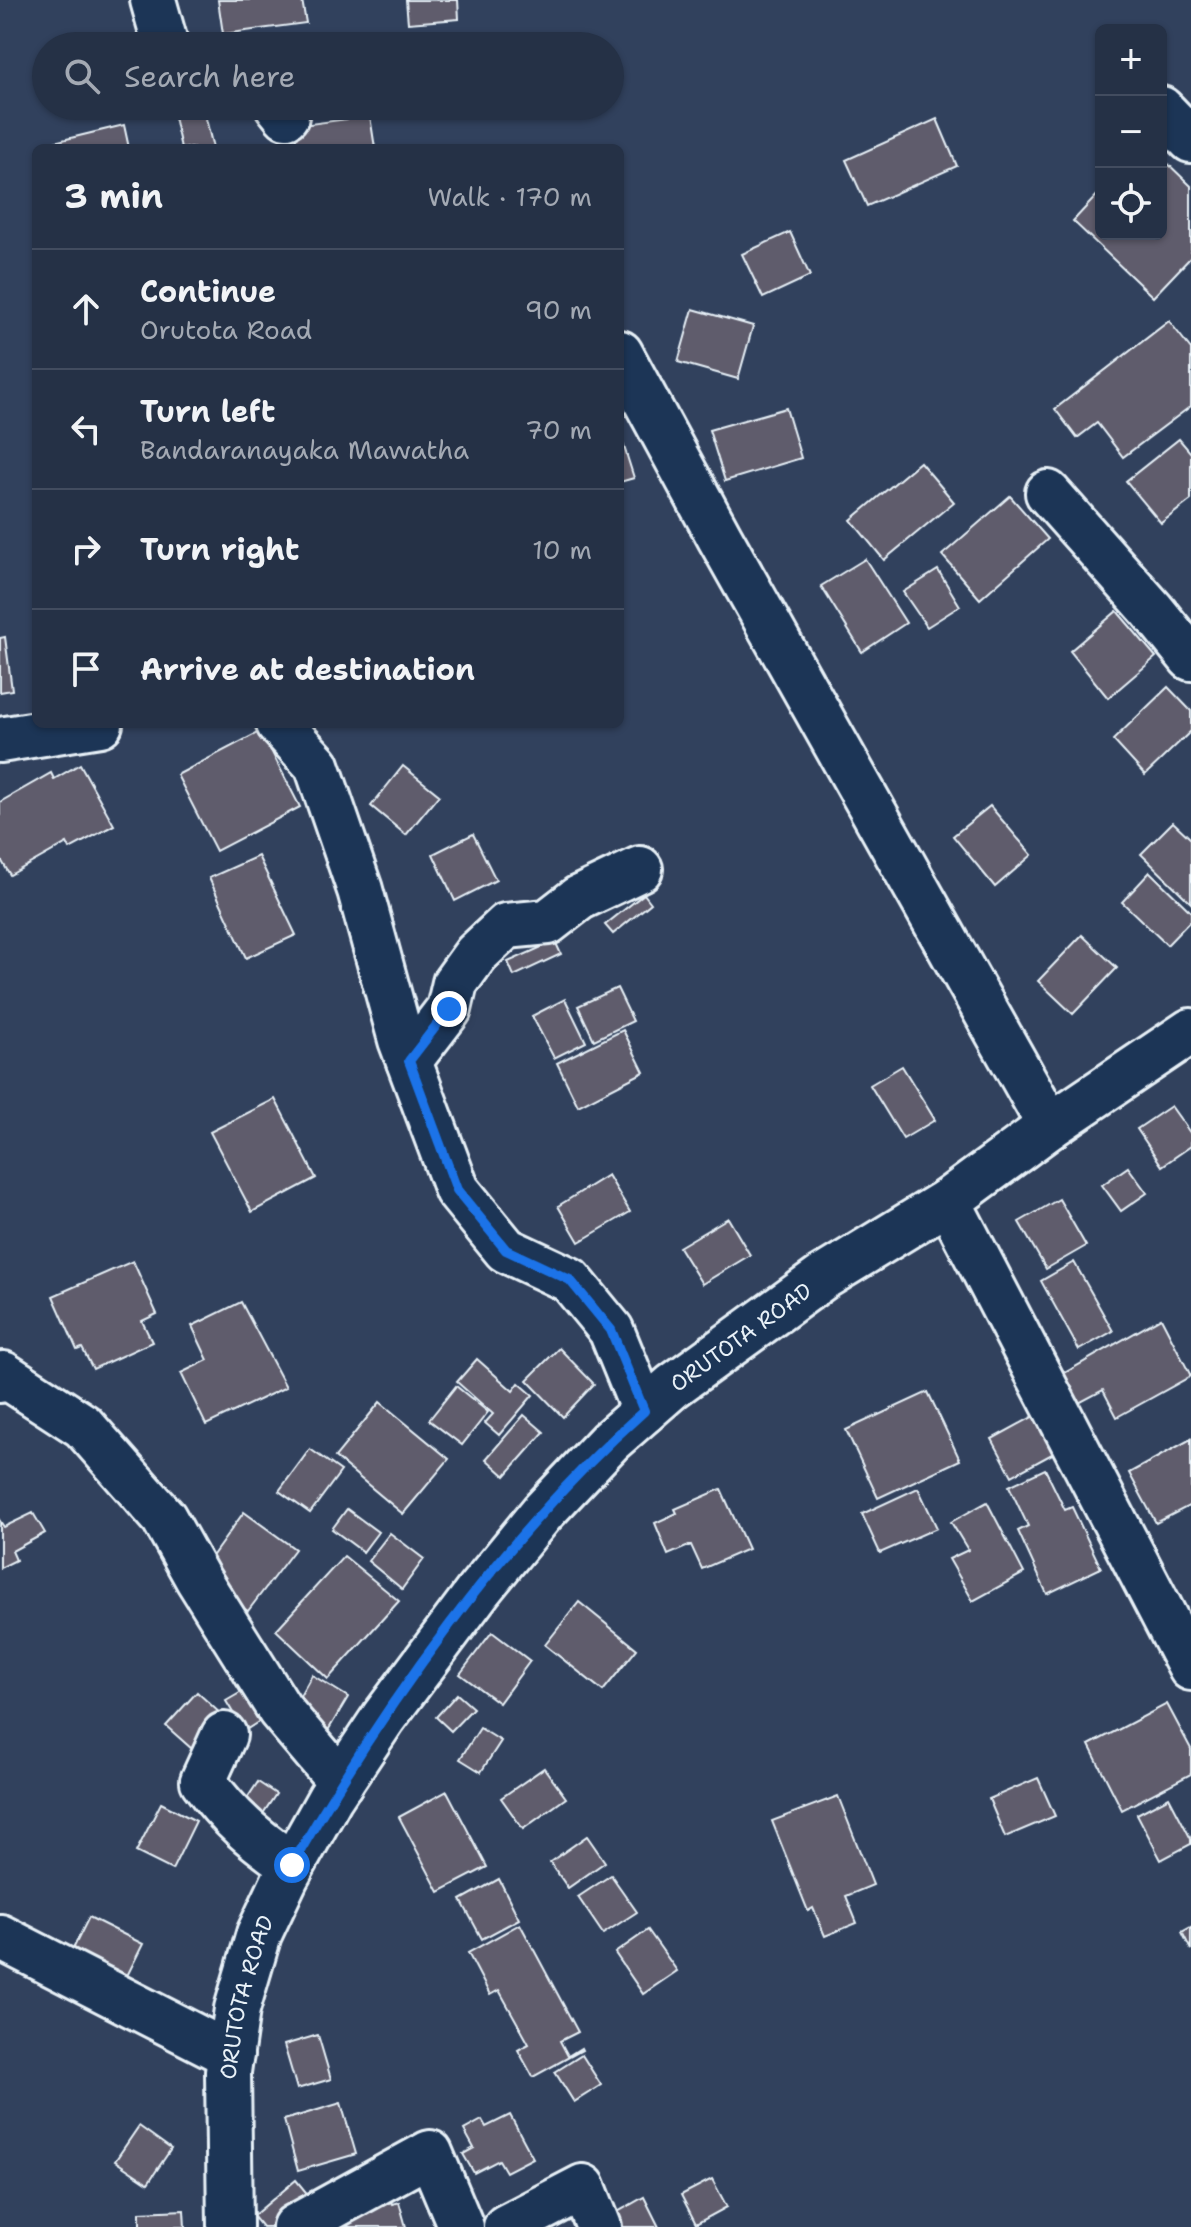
<!DOCTYPE html>
<html lang="en">
<head>
<meta charset="utf-8">
<style>
	body { margin:0; font-family:"Shantell Sans",sans-serif; background:#2d394d; color:#f1f3f6 }
	.controls { position:absolute; right:24px; top:24px; display:grid; overflow:hidden; border-radius:12px; box-shadow:0 2px 6px #0004 }
	.controls button { width:72px; height:72px; display:grid; place-items:center; padding:0; border:0; border-bottom:2px solid #424c5f; background:#253146; color:#f1f3f6; font:40px sans-serif }
	.stop { position:absolute; width:24px; height:24px; margin:-18px; border:6px solid #1a73e8; border-radius:50%; background:#fff }
	.stop.end { background:#1a73e8; border-color:#fff; box-shadow:0 2px 8px #0008 }
	.list { margin:0; padding:0; list-style:none }
	h2 { display:flex; justify-content:space-between; align-items:center; height:104px; margin:0; padding:0 32px; font-size:34px }
	h2 small { font-size:26px; font-weight:400; color:#a3a9b3 }
	.list li { display:grid; grid-template-columns:52px 1fr auto; gap:24px; align-items:center; box-sizing:border-box; height:120px; padding:0 32px; border-top:2px solid #424c5f }
	.list b { display:block; font-size:30px; white-space:nowrap }
	.list p { margin:0; font-size:26px; white-space:nowrap; color:#a3a9b3 }
	.list em { font-size:26px; font-style:normal; color:#a3a9b3 }
	.icon { flex:none; width:44px; height:44px; fill:none; stroke:currentColor; stroke-width:2; stroke-linecap:round; stroke-linejoin:round }
	.map { position:relative; flex:none; width:1191px; height:2227px; overflow:hidden }
	.search { position:absolute; background:#253146; box-shadow:0 2px 6px #0004; left:32px; top:32px; width:592px; height:88px; display:flex; align-items:center; gap:20px; box-sizing:border-box; padding:0 28px; border-radius:44px; color:#a3a9b3; font-size:30px }
	.panel { position:absolute; background:#253146; box-shadow:0 2px 6px #0004; left:32px; top:144px; width:592px; height:584px; border-radius:12px }
	.map>svg:first-child { display:block }
	.building { fill:#5f5c6c; stroke:#e8f1f8; stroke-width:2 }
	.lines { fill:none; stroke-linecap:round; stroke-linejoin:round }
	.minor-casing { stroke:#e8f1f8; stroke-width:50 }
	.major-casing { stroke:#e8f1f8; stroke-width:50 }
	.minor { stroke:#1d3557; stroke-width:44 }
	.major { stroke:#1d3557; stroke-width:44 }
	.route { stroke:#1a73e8; stroke-width:10 }
	.labels { text-anchor:middle; dominant-baseline:central; stroke-width:8; stroke-linejoin:round; paint-order:stroke }
	.street-label { font-size:22px; fill:#e8f1f8; stroke:#1d3557 }
</style>
</head>
<body>
<div class="map">
<svg width="1191" height="2227" viewBox="0 0 1191 2227">
	<rect width="100%" height="100%" fill="#31415d"/>
	<filter id="ink" filterUnits="userSpaceOnUse"><feTurbulence type="fractalNoise" baseFrequency=".0125" numOctaves="2"/><feDisplacementMap in="SourceGraphic" scale="16" xChannelSelector="R" yChannelSelector="G"/><feConvolveMatrix kernelMatrix="1 2 1 2 8 2 1 2 1" color-interpolation-filters="sRGB"/></filter>
	<g filter="url(#ink)">
		<g class="building">
			<path d="M 218,0 L 302,0 L 306,23 L 223,34 Z"/>
			<path d="M 406,0 L 458,0 L 459,19 L 408,23 Z"/>
			<path d="M 181,106 L 203,106 L 213,148 L 181,148 L 172,108 Z"/>
			<path d="M 370,116 L 375,148 L 297,148 L 294,126 Z"/>
			<path d="M 937,119 L 957,166 L 867,206 L 846,160 Z"/>
			<path d="M 124,125 L 129,148 L 51,148 L 50,143 Z"/>
			<path d="M 1161,157 L 1191,186 L 1191,257 L 1153,297 L 1073,221 L 1101,191 L 1101,234 L 1161,234 Z"/>
			<path d="M 790,232 L 810,276 L 763,298 L 742,254 Z"/>
			<path d="M 693,309 L 753,326 L 738,379 L 678,362 Z"/>
			<path d="M 1169,321 L 1191,349 L 1191,406 L 1123,457 L 1097,423 L 1077,438 L 1055,409 Z"/>
			<path d="M 786,408 L 801,458 L 725,481 L 709,430 Z"/>
			<path d="M 620,434 L 634,478 L 620,482 Z"/>
			<path d="M 1179,439 L 1191,453 L 1191,500 L 1161,523 L 1126,481 Z"/>
			<path d="M 920,462 L 954,502 L 884,560 L 851,520 Z"/>
			<path d="M 1010,496 L 1048,539 L 980,599 L 942,555 Z"/>
			<path d="M 865,559 L 906,623 L 862,652 L 821,586 Z"/>
			<path d="M 938,570 L 960,606 L 927,627 L 903,592 Z"/>
			<path d="M 1117,611 L 1156,657 L 1108,698 L 1070,651 Z"/>
			<path d="M 5,637 L 12,690 L 0,692 L 0,638 Z"/>
			<path d="M 1168,687 L 1191,711 L 1191,731 L 1145,775 L 1113,740 Z"/>
			<path d="M 261,731 L 300,807 L 216,851 L 177,775 Z"/>
			<path d="M 80,764 L 114,825 L 70,849 L 67,843 L 10,875 L 0,858 L 0,802 L 51,773 L 54,779 Z"/>
			<path d="M 403,766 L 439,795 L 406,835 L 371,806 Z"/>
			<path d="M 990,806 L 1032,855 L 995,887 L 953,836 Z"/>
			<path d="M 1173,822 L 1191,839 L 1191,903 L 1141,854 Z"/>
			<path d="M 473,834 L 496,880 L 455,901 L 433,854 Z"/>
			<path d="M 258,856 L 296,935 L 246,958 L 209,878 Z"/>
			<path d="M 1150,872 L 1191,912 L 1191,920 L 1167,945 L 1122,902 Z"/>
			<path d="M 644,894 L 651,903 L 613,934 L 605,925 Z"/>
			<path d="M 1082,935 L 1117,968 L 1073,1014 L 1038,981 Z"/>
			<path d="M 555,941 L 561,954 L 514,976 L 508,962 Z"/>
			<path d="M 617,988 L 633,1021 L 594,1040 L 578,1006 Z"/>
			<path d="M 565,999 L 586,1042 L 554,1058 L 532,1016 Z"/>
			<path d="M 623,1030 L 644,1072 L 578,1106 L 557,1063 Z"/>
			<path d="M 902,1066 L 935,1120 L 903,1139 L 870,1085 Z"/>
			<path d="M 275,1099 L 316,1178 L 252,1212 L 210,1132 Z"/>
			<path d="M 1171,1106 L 1191,1134 L 1191,1146 L 1162,1166 L 1137,1129 Z"/>
			<path d="M 1128,1167 L 1147,1193 L 1121,1211 L 1102,1185 Z"/>
			<path d="M 608,1175 L 630,1212 L 579,1242 L 558,1206 Z"/>
			<path d="M 1059,1199 L 1086,1246 L 1046,1269 L 1019,1222 Z"/>
			<path d="M 728,1218 L 750,1255 L 702,1284 L 679,1247 Z"/>
			<path d="M 133,1261 L 157,1314 L 142,1321 L 152,1342 L 93,1369 L 82,1348 L 77,1350 L 53,1296 Z"/>
			<path d="M 1074,1262 L 1113,1331 L 1079,1350 L 1041,1281 Z"/>
			<path d="M 241,1302 L 286,1387 L 206,1425 L 181,1373 L 208,1360 L 192,1326 Z"/>
			<path d="M 1161,1318 L 1191,1376 L 1117,1417 L 1103,1390 L 1079,1403 L 1063,1374 Z"/>
			<path d="M 559,1348 L 594,1384 L 563,1417 L 527,1380 Z"/>
			<path d="M 477,1359 L 513,1391 L 519,1383 L 533,1395 L 499,1435 L 485,1423 L 493,1414 L 457,1382 Z"/>
			<path d="M 456,1386 L 488,1412 L 462,1445 L 429,1420 Z"/>
			<path d="M 928,1392 L 960,1460 L 878,1498 L 846,1430 Z"/>
			<path d="M 380,1402 L 449,1459 L 403,1514 L 335,1457 Z"/>
			<path d="M 524,1415 L 544,1432 L 505,1476 L 486,1459 Z"/>
			<path d="M 1034,1416 L 1054,1453 L 1012,1476 L 992,1439 Z"/>
			<path d="M 1191,1439 L 1191,1505 L 1156,1523 L 1129,1473 Z"/>
			<path d="M 310,1449 L 341,1471 L 310,1513 L 279,1491 Z"/>
			<path d="M 1045,1469 L 1065,1510 L 1072,1507 L 1101,1568 L 1047,1594 L 1018,1531 L 1028,1526 L 1009,1486 Z"/>
			<path d="M 918,1488 L 937,1528 L 880,1553 L 862,1514 Z"/>
			<path d="M 721,1489 L 748,1549 L 702,1569 L 691,1545 L 668,1555 L 655,1523 L 677,1513 L 675,1509 Z"/>
			<path d="M 987,1502 L 1024,1573 L 973,1601 L 949,1559 L 968,1550 L 951,1522 Z"/>
			<path d="M 347,1509 L 378,1532 L 363,1552 L 332,1529 Z"/>
			<path d="M 244,1512 L 295,1549 L 248,1611 L 211,1586 L 203,1569 Z"/>
			<path d="M 33,1513 L 45,1533 L 12,1551 L 16,1560 L 0,1568 L 0,1521 L 4,1527 Z"/>
			<path d="M 390,1533 L 424,1559 L 402,1589 L 368,1561 Z"/>
			<path d="M 344,1556 L 399,1601 L 328,1679 L 276,1630 Z"/>
			<path d="M 579,1602 L 637,1649 L 603,1691 L 545,1645 Z"/>
			<path d="M 492,1632 L 530,1661 L 499,1703 L 460,1674 Z"/>
			<path d="M 312,1675 L 348,1697 L 326,1734 L 290,1714 Z"/>
			<path d="M 245,1690 L 263,1719 L 244,1731 L 226,1701 Z"/>
			<path d="M 197,1692 L 222,1715 L 192,1749 L 166,1726 Z"/>
			<path d="M 457,1694 L 473,1708 L 451,1731 L 436,1717 Z"/>
			<path d="M 1167,1704 L 1191,1749 L 1191,1774 L 1122,1810 L 1089,1745 Z"/>
			<path d="M 480,1728 L 501,1741 L 481,1772 L 460,1759 Z"/>
			<path d="M 544,1768 L 566,1798 L 523,1829 L 501,1798 Z"/>
			<path d="M 1038,1778 L 1055,1816 L 1005,1837 L 989,1799 Z"/>
			<path d="M 258,1782 L 276,1794 L 258,1821 L 240,1809 Z"/>
			<path d="M 447,1791 L 487,1867 L 439,1892 L 399,1817 Z"/>
			<path d="M 838,1796 L 873,1885 L 846,1896 L 857,1923 L 825,1936 L 813,1908 L 808,1911 L 772,1821 Z"/>
			<path d="M 1169,1797 L 1191,1839 L 1191,1844 L 1161,1860 L 1137,1814 Z"/>
			<path d="M 161,1803 L 196,1821 L 172,1870 L 136,1852 Z"/>
			<path d="M 587,1836 L 605,1862 L 568,1888 L 550,1862 Z"/>
			<path d="M 611,1875 L 637,1912 L 603,1934 L 578,1897 Z"/>
			<path d="M 499,1879 L 519,1919 L 482,1939 L 461,1900 Z"/>
			<path d="M 89,1917 L 143,1944 L 125,1980 L 71,1953 Z"/>
			<path d="M 520,1924 L 578,2032 L 560,2041 L 568,2056 L 581,2048 L 582,2050 L 533,2077 L 518,2050 L 529,2044 L 499,1990 L 490,1995 L 468,1953 Z"/>
			<path d="M 1191,1927 L 1191,1950 L 1182,1932 Z"/>
			<path d="M 648,1930 L 677,1971 L 643,1994 L 615,1953 Z"/>
			<path d="M 318,2035 L 331,2079 L 297,2089 L 284,2045 Z"/>
			<path d="M 582,2055 L 601,2085 L 574,2102 L 555,2072 Z"/>
			<path d="M 341,2103 L 356,2154 L 298,2171 L 284,2120 Z"/>
			<path d="M 510,2115 L 533,2158 L 506,2172 L 499,2160 L 474,2173 L 463,2154 L 474,2148 L 464,2130 L 482,2120 L 486,2127 Z"/>
			<path d="M 139,2126 L 171,2149 L 148,2183 L 115,2161 Z"/>
			<path d="M 712,2179 L 727,2207 L 696,2224 L 681,2195 Z"/>
			<path d="M 296,2180 L 310,2197 L 273,2227 L 262,2227 L 253,2216 Z"/>
			<path d="M 644,2197 L 659,2227 L 614,2227 L 609,2217 Z"/>
			<path d="M 391,2202 L 392,2204 L 399,2202 L 406,2227 L 347,2227 L 344,2215 Z"/>
			<path d="M 184,2210 L 185,2227 L 140,2227 L 140,2212 Z"/>
		</g>
		<g class="lines">
			<defs>
				<g id="minor">
					<path d="M 153,0 L 166,46"/>
					<path d="M 278,106 L 286,116"/>
					<path d="M 1161,109 L 1191,140"/>
					<path d="M 620,353 L 720,538 L 1050,1126"/>
					<path d="M 1048,493 L 1152,610 L 1191,658"/>
					<path d="M 279,724 L 317,765 L 360,890 L 401,1040 L 457,1190 L 506,1250 L 570,1280 L 611,1330 L 644,1411"/>
					<path d="M 0,740 L 100,724"/>
					<path d="M 409,1061 L 449,1009 L 455,983 L 476,954 L 506,926 L 548,922 L 579,898 L 640,869"/>
					<path d="M 948,1201 L 1191,1668"/>
					<path d="M 0,1380 L 3,1374 L 83,1426 L 164,1518 L 198,1579 L 280,1710 L 341,1782"/>
					<path d="M 224,1735 L 203,1781 C 230,1819 255,1839 292,1865"/>
					<path d="M 0,1937 L 231,2055"/>
					<path d="M 295,2227 L 430,2153 L 461,2227"/>
					<path d="M 506,2227 L 583,2187 L 599,2227"/>
				</g>
				<g id="major">
					<path id="s1" d="M 230,2227 L 228,2072 L 237,2009 L 259,1934 L 286,1877 L 330,1798 L 384,1717 L 479,1590 L 542,1513 L 610,1441 L 673,1386 L 822,1278 L 948,1201 L 1050,1126 L 1191,1031"/>
				</g>
			</defs>
			<use href="#minor" class="minor-casing"/>
			<use href="#major" class="major-casing"/>
			<use href="#minor" class="minor"/>
			<use href="#major" class="major"/>
		</g>
	</g>
	<g class="lines" filter="url(#ink)">
		<path class="route" d="M 292,1865 C 384,1704 505,1534 644,1411 L 611,1330 L 570,1280 L 506,1250 L 457,1190 L 409,1061 L 449,1009"/>
	</g>
	<g class="labels">
		<g class="street-label">
			<text stroke="none"><textPath href="#s1" startOffset="1072">ORUTOTA ROAD</textPath></text>
			<text stroke="none"><textPath href="#s1" startOffset="232">ORUTOTA ROAD</textPath></text>
		</g>
	</g>
</svg>
<div class="controls">
<button>+</button>
<button>−</button>
<button><svg class="icon" aria-label="locate" viewBox="0 0 24 24"><circle cx="12" cy="12" r="6"/><path d="M12 2v4M12 18v4M2 12h4M18 12h4"/></svg></button>
</div>
<div class="stop" style="left:292px;top:1865px"></div>
<div class="stop end" style="left:449px;top:1009px"></div>
<div class="search"><svg class="icon" aria-label="search" viewBox="0 0 24 24"><circle cx="10" cy="10" r="6"/><path d="M15 15l6 6"/></svg>Search here</div>
<section class="panel">
<h2>3 min<small>Walk · 170 m</small></h2>
<ul class="list">
<li><svg class="icon" aria-label="ahead" viewBox="0 0 24 24"><path d="M12 20V5M6 11l6-6 6 6"/></svg><div><b>Continue</b><p>Orutota Road</p></div><em>90 m</em></li>
<li><svg class="icon" aria-label="left" viewBox="0 0 24 24"><path d="M17 20v-9H6M10 6l-5 5 5 5"/></svg><div><b>Turn left</b><p>Bandaranayaka Mawatha</p></div><em>70 m</em></li>
<li><svg class="icon" aria-label="right" viewBox="0 0 24 24"><path d="M7 20v-9h11M14 6l5 5-5 5"/></svg><div><b>Turn right</b></div><em>10 m</em></li>
<li><svg class="icon" aria-label="arrive" viewBox="0 0 24 24"><path d="M6 21V4h12l-3 4 3 4H6"/></svg><div><b>Arrive at destination</b></div></li>
</ul>
</section>
</div>
</body>
</html>
